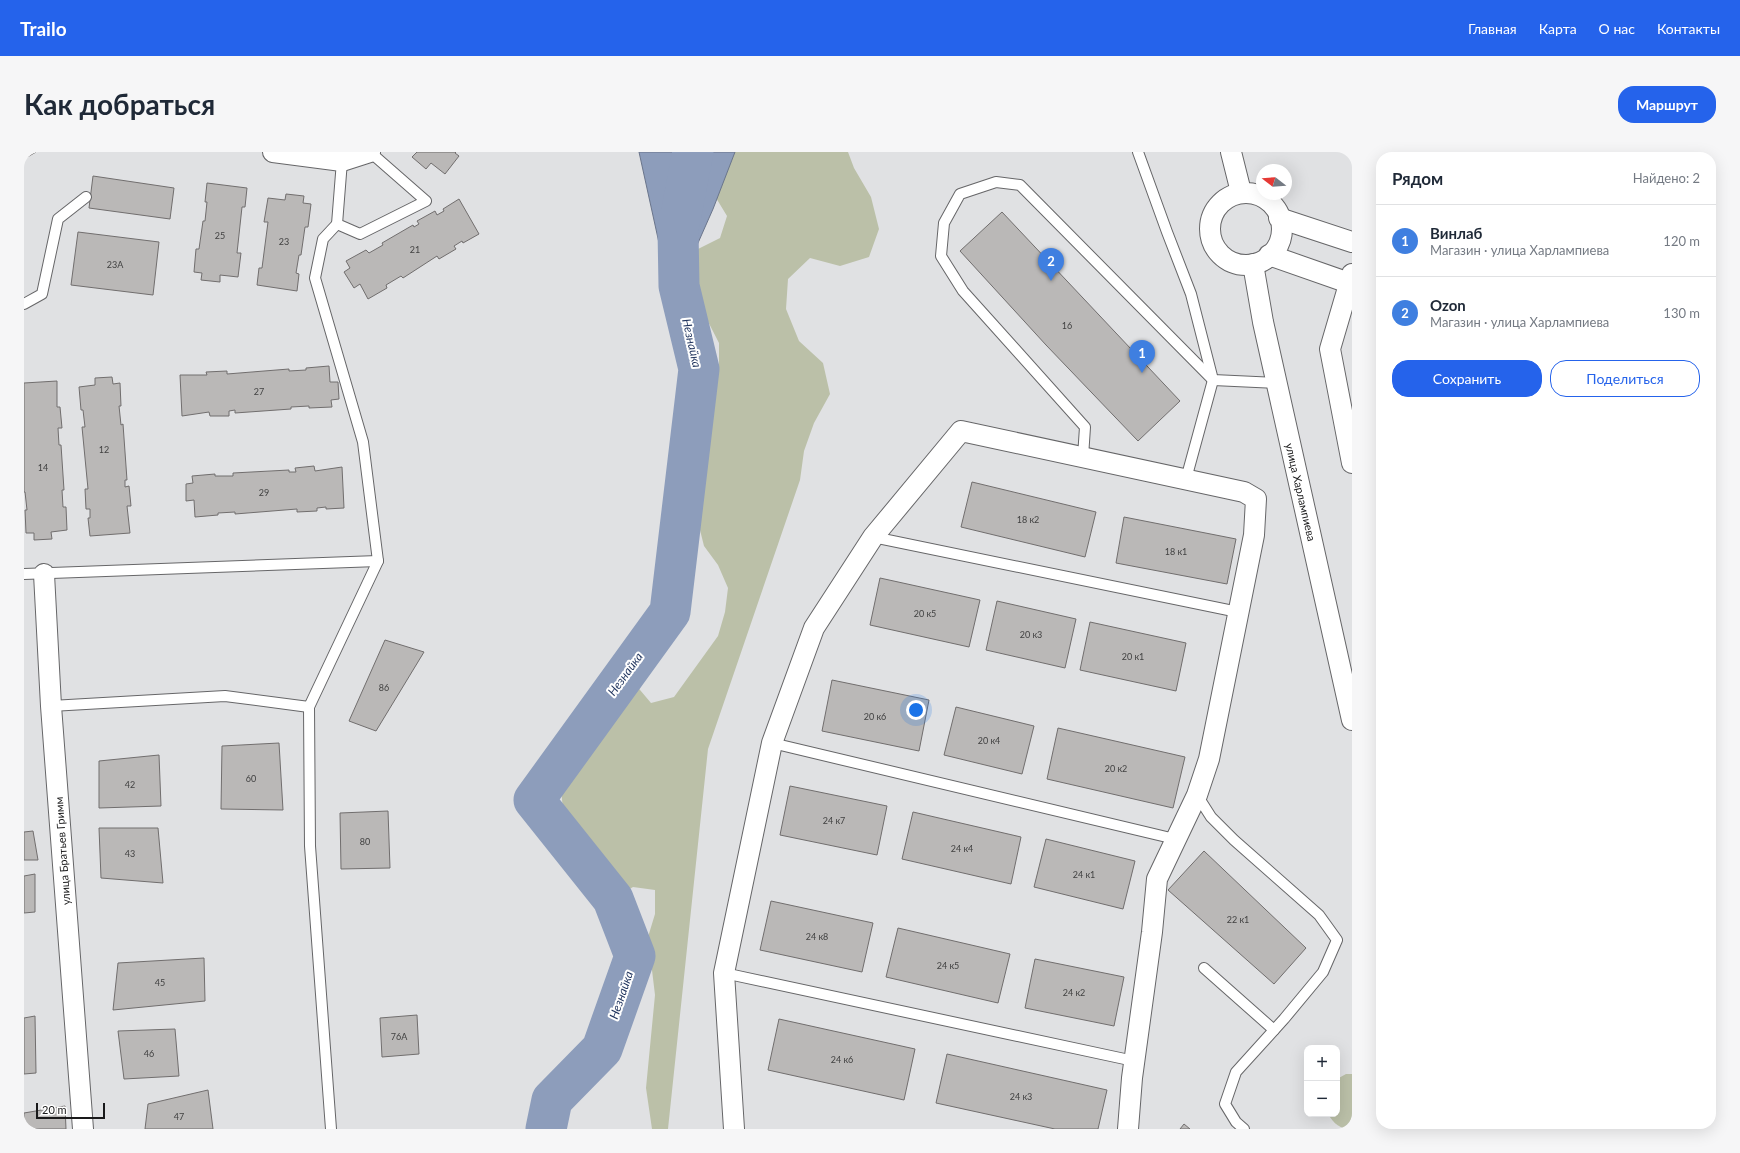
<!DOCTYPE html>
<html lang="ru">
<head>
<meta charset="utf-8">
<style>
	body { margin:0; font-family:Lato,sans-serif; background:#f6f6f7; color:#1f2937 }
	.controls { position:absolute; right:12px; bottom:12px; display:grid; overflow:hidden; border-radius:8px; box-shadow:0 4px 16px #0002 }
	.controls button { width:36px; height:36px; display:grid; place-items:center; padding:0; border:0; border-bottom:1px solid #e0e1e3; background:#fff; color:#1f2937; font:20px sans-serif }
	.compass { position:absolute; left:1232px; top:12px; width:36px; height:36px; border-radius:50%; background:#fff; box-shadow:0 4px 16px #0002; rotate:287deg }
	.scale { position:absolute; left:12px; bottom:10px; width:69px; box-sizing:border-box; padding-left:4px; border:2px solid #19191a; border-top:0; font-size:11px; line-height:14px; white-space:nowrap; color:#19191a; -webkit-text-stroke:3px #fff; paint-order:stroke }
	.you { position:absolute; left:892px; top:558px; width:14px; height:14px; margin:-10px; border:3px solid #fff; border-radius:50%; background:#1a73e8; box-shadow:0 0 0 6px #1a73e833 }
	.badge { display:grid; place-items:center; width:26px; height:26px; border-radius:50%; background:#2563eb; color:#fff; font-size:13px; font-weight:700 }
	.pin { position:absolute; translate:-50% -33px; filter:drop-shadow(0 1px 2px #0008) }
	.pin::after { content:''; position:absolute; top:21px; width:14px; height:12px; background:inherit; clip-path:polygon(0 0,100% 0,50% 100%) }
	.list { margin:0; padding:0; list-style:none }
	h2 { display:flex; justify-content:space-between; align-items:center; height:52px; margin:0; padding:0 16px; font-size:17px }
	h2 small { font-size:13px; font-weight:400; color:#747a83 }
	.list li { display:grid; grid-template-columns:26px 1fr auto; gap:12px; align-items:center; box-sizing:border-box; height:72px; padding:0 16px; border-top:1px solid #e0e1e3 }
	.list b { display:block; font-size:15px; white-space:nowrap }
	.list p { margin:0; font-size:13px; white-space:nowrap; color:#747a83 }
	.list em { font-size:13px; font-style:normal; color:#747a83 }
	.actions { display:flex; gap:8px; padding:12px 16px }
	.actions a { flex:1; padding:9px 0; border:1px solid #2563eb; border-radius:16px; text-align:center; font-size:14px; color:#2563eb }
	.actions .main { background:#2563eb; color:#fff }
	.map { position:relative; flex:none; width:1328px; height:977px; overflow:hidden; border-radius:16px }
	header { display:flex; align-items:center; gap:24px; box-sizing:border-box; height:56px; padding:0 20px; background:#2563eb; color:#fff }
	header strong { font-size:19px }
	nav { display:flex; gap:22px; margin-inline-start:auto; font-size:14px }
	.intro { display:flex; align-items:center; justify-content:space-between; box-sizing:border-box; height:96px; padding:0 24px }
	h1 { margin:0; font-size:28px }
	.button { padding:10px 18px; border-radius:16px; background:#2563eb; color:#fff; font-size:14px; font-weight:700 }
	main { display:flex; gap:24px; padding:0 24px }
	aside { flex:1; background:#fff; border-radius:16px; box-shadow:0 4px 16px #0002 }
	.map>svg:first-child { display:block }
	.green { fill:#bbc0a8 }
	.water { fill:#8d9dbb; stroke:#6a758b }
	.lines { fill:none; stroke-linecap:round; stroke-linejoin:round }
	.river { stroke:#8d9dbb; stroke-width:41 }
	.building { fill:#bab8b7; stroke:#716e6e }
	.lane-casing { stroke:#666668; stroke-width:12 }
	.street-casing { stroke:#666668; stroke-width:22 }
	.lane { stroke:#fff; stroke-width:10 }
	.street { stroke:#fff; stroke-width:20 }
	.labels { text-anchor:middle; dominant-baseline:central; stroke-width:4; stroke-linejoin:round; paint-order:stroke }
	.number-label { font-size:9px; fill:#414141 }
	.street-label { font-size:11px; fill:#19191a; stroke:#fff }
	.water-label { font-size:12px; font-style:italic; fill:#1f335d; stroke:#fff }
</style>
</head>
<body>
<header>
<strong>Trailo</strong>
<nav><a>Главная</a><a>Карта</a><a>О нас</a><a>Контакты</a></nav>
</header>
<div class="intro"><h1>Как добраться</h1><a class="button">Маршрут</a></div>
<main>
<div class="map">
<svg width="1328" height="977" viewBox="0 0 1328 977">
	<rect width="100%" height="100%" fill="#e0e1e3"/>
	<g class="green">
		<path d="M 696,0 L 824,0 L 830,16 L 847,45 L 855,77 L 845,105 L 816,114 L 786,106 L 764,127 L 762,157 L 775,189 L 799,211 L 806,242 L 790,271 L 780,299 L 776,328 L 684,597 L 644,977 L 628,977 L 622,936 L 631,843 L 624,785 L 631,762 L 631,738 L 609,735 L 589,747 L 582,742 L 567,725 L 554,705 L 539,659 L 537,635 L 576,571 L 592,550 L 611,532 L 627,551 L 650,545 L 694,484 L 701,460 L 704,436 L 694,413 L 680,394 L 674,370 L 671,313 L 676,290 L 691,239 L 695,215 L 695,191 L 671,144 L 666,118 L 674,97 L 696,86 L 703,64 L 680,26 Z"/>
		<path d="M 1322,922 L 1328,922 L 1328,977 C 1316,977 1310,972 1304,962 L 1313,962 L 1313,927 Z"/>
	</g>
	<path class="water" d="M 615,0 L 711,0 L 689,57 L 655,134 L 635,91 Z"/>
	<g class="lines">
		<path class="river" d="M 522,977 L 528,948 L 578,897 L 611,804 L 589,747 L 510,648 L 646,460 L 675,217 L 655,134 L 654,78 L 669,0"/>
	</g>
	<g class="building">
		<path d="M 0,0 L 12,0 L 0,7 Z"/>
		<path d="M 393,0 L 432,0 L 431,1 L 435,4 L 421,22 L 407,11 L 402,17 L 388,5 Z"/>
		<path d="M 69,24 L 150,36 L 146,67 L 65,56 Z"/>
		<path d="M 183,31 L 223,36 L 221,55 L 218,55 L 213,101 L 217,101 L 214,125 L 196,123 L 196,130 L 177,128 L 178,121 L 170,120 L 172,97 L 175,97 L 179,69 L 181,69 L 183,50 L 181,50 Z"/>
		<path d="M 262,42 L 280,44 L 279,51 L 287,52 L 284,75 L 281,75 L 277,103 L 275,103 L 272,121 L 275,122 L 273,139 L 233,133 L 235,116 L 238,116 L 244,70 L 240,70 L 244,46 L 261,48 Z"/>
		<path d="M 435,47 L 455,82 L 439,91 L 438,89 L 430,94 L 432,97 L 415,107 L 413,104 L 379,126 L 377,124 L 362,133 L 363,136 L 344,147 L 336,132 L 330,136 L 320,120 L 326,116 L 322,109 L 342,98 L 345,101 L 359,93 L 358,91 L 389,73 L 390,75 L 395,72 L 393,69 L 411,59 L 413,63 L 420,59 L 419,57 Z"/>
		<path d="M 978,60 L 1156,249 L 1114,289 L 1022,193 L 936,99 Z"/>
		<path d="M 54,80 L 135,90 L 129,143 L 47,133 Z"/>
		<path d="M 305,214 L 306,230 L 314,230 L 315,247 L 307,248 L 308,255 L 285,256 L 285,254 L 267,255 L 267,257 L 211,261 L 211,258 L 205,259 L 205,264 L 186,264 L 185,260 L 158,264 L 156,223 L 183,223 L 182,220 L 203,219 L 203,222 L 265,217 L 265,219 L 282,218 L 282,216 Z"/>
		<path d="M 88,225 L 89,232 L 96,231 L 97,254 L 95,254 L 97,273 L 99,272 L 103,328 L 101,328 L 101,335 L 105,334 L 107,354 L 103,354 L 106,381 L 66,384 L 64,366 L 66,366 L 66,357 L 62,357 L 61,337 L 64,337 L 58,275 L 61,275 L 59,258 L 57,258 L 55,235 L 71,233 L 71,226 Z"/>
		<path d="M 33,229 L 33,255 L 36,255 L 38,276 L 34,276 L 35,293 L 37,293 L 40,338 L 38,338 L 39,355 L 42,355 L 43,378 L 27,380 L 28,387 L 10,388 L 10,381 L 2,381 L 1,358 L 3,358 L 1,340 L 0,340 L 0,231 Z"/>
		<path d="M 290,314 L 291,319 L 318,315 L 320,356 L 302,357 L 302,355 L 293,356 L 293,359 L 273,360 L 273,357 L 211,362 L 211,360 L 194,361 L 194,363 L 171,365 L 170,348 L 162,349 L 162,332 L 169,331 L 168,324 L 191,322 L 191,324 L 209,324 L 209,321 L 265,318 L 265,320 L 272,320 L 271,316 Z"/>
		<path d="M 948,330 L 1072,360 L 1061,405 L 937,375 Z"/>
		<path d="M 1100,365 L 1212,387 L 1203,432 L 1092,411 Z"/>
		<path d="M 856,426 L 956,448 L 945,495 L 846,473 Z"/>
		<path d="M 973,449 L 1052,467 L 1041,516 L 962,498 Z"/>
		<path d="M 1066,470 L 1162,491 L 1152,539 L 1056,518 Z"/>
		<path d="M 361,488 L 400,500 L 352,579 L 325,569 Z"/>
		<path d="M 808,528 L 905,548 L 895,599 L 798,579 Z"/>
		<path d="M 932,555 L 1010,574 L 998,622 L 920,603 Z"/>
		<path d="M 1034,576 L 1161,605 L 1149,656 L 1023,627 Z"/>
		<path d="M 255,591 L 259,658 L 197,657 L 198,594 Z"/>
		<path d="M 135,603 L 137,654 L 75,656 L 75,609 Z"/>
		<path d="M 766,634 L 863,654 L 853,703 L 756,683 Z"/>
		<path d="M 364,659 L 366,716 L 317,717 L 316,661 Z"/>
		<path d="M 889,660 L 997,685 L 987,732 L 878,707 Z"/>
		<path d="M 75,676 L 134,676 L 139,731 L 77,726 Z"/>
		<path d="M 9,679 L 14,708 L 0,708 L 0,680 Z"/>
		<path d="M 1022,687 L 1111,709 L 1099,757 L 1010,735 Z"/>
		<path d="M 1180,699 L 1282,796 L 1250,832 L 1144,738 Z"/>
		<path d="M 11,722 L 11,760 L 0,761 L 0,724 Z"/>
		<path d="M 747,749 L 849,771 L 838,820 L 736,798 Z"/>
		<path d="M 874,776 L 986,802 L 974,851 L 862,825 Z"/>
		<path d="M 180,806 L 181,849 L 89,858 L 94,811 Z"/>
		<path d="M 1011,807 L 1100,825 L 1090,874 L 1001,856 Z"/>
		<path d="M 393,863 L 395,902 L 358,905 L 356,866 Z"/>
		<path d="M 11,864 L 12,921 L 0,922 L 0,866 Z"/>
		<path d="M 755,867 L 891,897 L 880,948 L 744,918 Z"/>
		<path d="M 151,877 L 155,924 L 100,927 L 94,879 Z"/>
		<path d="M 923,902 L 1083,938 L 1074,977 L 1031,977 L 912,951 Z"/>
		<path d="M 184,938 L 189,977 L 121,977 L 124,952 Z"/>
		<path d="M 41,954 L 42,977 L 0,977 L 0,961 Z"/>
		<path d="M 1160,972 L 1166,977 L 1156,977 Z"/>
	</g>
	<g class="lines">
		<defs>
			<g id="lane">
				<path d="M 1114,0 L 1143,80 L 1167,142 L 1189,228 L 1162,327"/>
				<path d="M 318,9 L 313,72 L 336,82 L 402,49 L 346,0"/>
				<path d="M 0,152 L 18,142 L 34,67 L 62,45"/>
				<path d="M 1059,305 L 1061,275 L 939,139 L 917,104 L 920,71 L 936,42 L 972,30 L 996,33 L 1189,228 L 1253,231"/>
				<path d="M 849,385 L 1214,460"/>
				<path d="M 0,422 L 354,409"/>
				<path d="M 27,554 L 201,544 L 285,555"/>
				<path d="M 748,591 L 1151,687"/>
				<path d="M 1173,643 L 1187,665 L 1210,688 L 1295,763 L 1313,788 L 1299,820 L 1260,867 L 1212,920 L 1201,952 L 1212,970 L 1220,977"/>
				<path d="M 1180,816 L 1250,878"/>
				<path d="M 700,821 L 1110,909"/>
				<path d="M 307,977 L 286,694 L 285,555 L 354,409 L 339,290 L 291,126 L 299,87 L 313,72"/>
			</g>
			<g id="street">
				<path d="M 249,0 L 318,9 L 346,0"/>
				<path d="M 1207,0 L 1217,40"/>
				<circle cx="1222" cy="77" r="36"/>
				<path d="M 1255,66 L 1328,90"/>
				<path d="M 1245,103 L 1328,132"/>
				<path d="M 1229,112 L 1239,170 L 1328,568"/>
				<path d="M 1328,122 L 1306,197 L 1328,311"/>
				<path d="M 20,422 L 27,554 L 59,977"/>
				<path d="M 710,977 L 700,821 L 748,591 L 790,476 L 849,385 L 937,279 L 1220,340 L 1232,347 L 1230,383 L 1185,607 L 1173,643 L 1133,727 L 1128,780 L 1108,926 L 1104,977"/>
			</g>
		</defs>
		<use href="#lane" class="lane-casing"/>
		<use href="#street" class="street-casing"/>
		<use href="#lane" class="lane"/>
		<use href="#street" class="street"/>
	</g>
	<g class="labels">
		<g class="number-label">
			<text x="196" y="83">25</text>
			<text x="260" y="89">23</text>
			<text x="391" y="97">21</text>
			<text x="91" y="112">23А</text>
			<text x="1043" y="173">16</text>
			<text x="235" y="239">27</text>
			<text x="80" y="297">12</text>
			<text x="19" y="315">14</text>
			<text x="240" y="340">29</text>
			<text x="1004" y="367">18 к2</text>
			<text x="1152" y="399">18 к1</text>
			<text x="901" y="461">20 к5</text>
			<text x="1007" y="482">20 к3</text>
			<text x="1109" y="504">20 к1</text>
			<text x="360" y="535">86</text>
			<text x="851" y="564">20 к6</text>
			<text x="965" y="588">20 к4</text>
			<text x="1092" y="616">20 к2</text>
			<text x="227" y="626">60</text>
			<text x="106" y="632">42</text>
			<text x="810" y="668">24 к7</text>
			<text x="341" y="689">80</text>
			<text x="938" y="696">24 к4</text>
			<text x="106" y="701">43</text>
			<text x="1060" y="722">24 к1</text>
			<text x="1214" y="767">22 к1</text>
			<text x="793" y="784">24 к8</text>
			<text x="924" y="813">24 к5</text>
			<text x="136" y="830">45</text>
			<text x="1050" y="840">24 к2</text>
			<text x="375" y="884">76А</text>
			<text x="125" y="901">46</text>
			<text x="818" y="907">24 к6</text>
			<text x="997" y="944">24 к3</text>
			<text x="155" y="964">47</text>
		</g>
		<g class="street-label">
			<text transform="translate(1277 340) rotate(77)">улица Харлампиева</text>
			<text transform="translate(38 699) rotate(-94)">улица Братьев Гримм</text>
		</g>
		<g class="water-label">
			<text transform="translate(668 191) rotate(77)">Незнайка</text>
			<text transform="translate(601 522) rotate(-54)">Незнайка</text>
			<text transform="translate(597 843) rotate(-71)">Незнайка</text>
		</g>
	</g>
</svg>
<div class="controls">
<button>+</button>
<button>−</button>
</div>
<svg class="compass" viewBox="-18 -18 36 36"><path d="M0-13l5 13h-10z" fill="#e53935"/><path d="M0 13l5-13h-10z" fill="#747a83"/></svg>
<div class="scale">20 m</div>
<div class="you"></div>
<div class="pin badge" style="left:1118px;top:221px;background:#3f7fe0">1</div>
<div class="pin badge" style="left:1027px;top:129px;background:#3f7fe0">2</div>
</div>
<aside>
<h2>Рядом<small>Найдено: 2</small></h2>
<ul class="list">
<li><span class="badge" style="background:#3f7fe0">1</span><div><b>Винлаб</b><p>Магазин · улица Харлампиева</p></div><em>120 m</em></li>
<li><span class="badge" style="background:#3f7fe0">2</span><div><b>Ozon</b><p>Магазин · улица Харлампиева</p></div><em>130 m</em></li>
</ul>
<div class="actions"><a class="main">Сохранить</a><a>Поделиться</a></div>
</aside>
</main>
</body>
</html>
